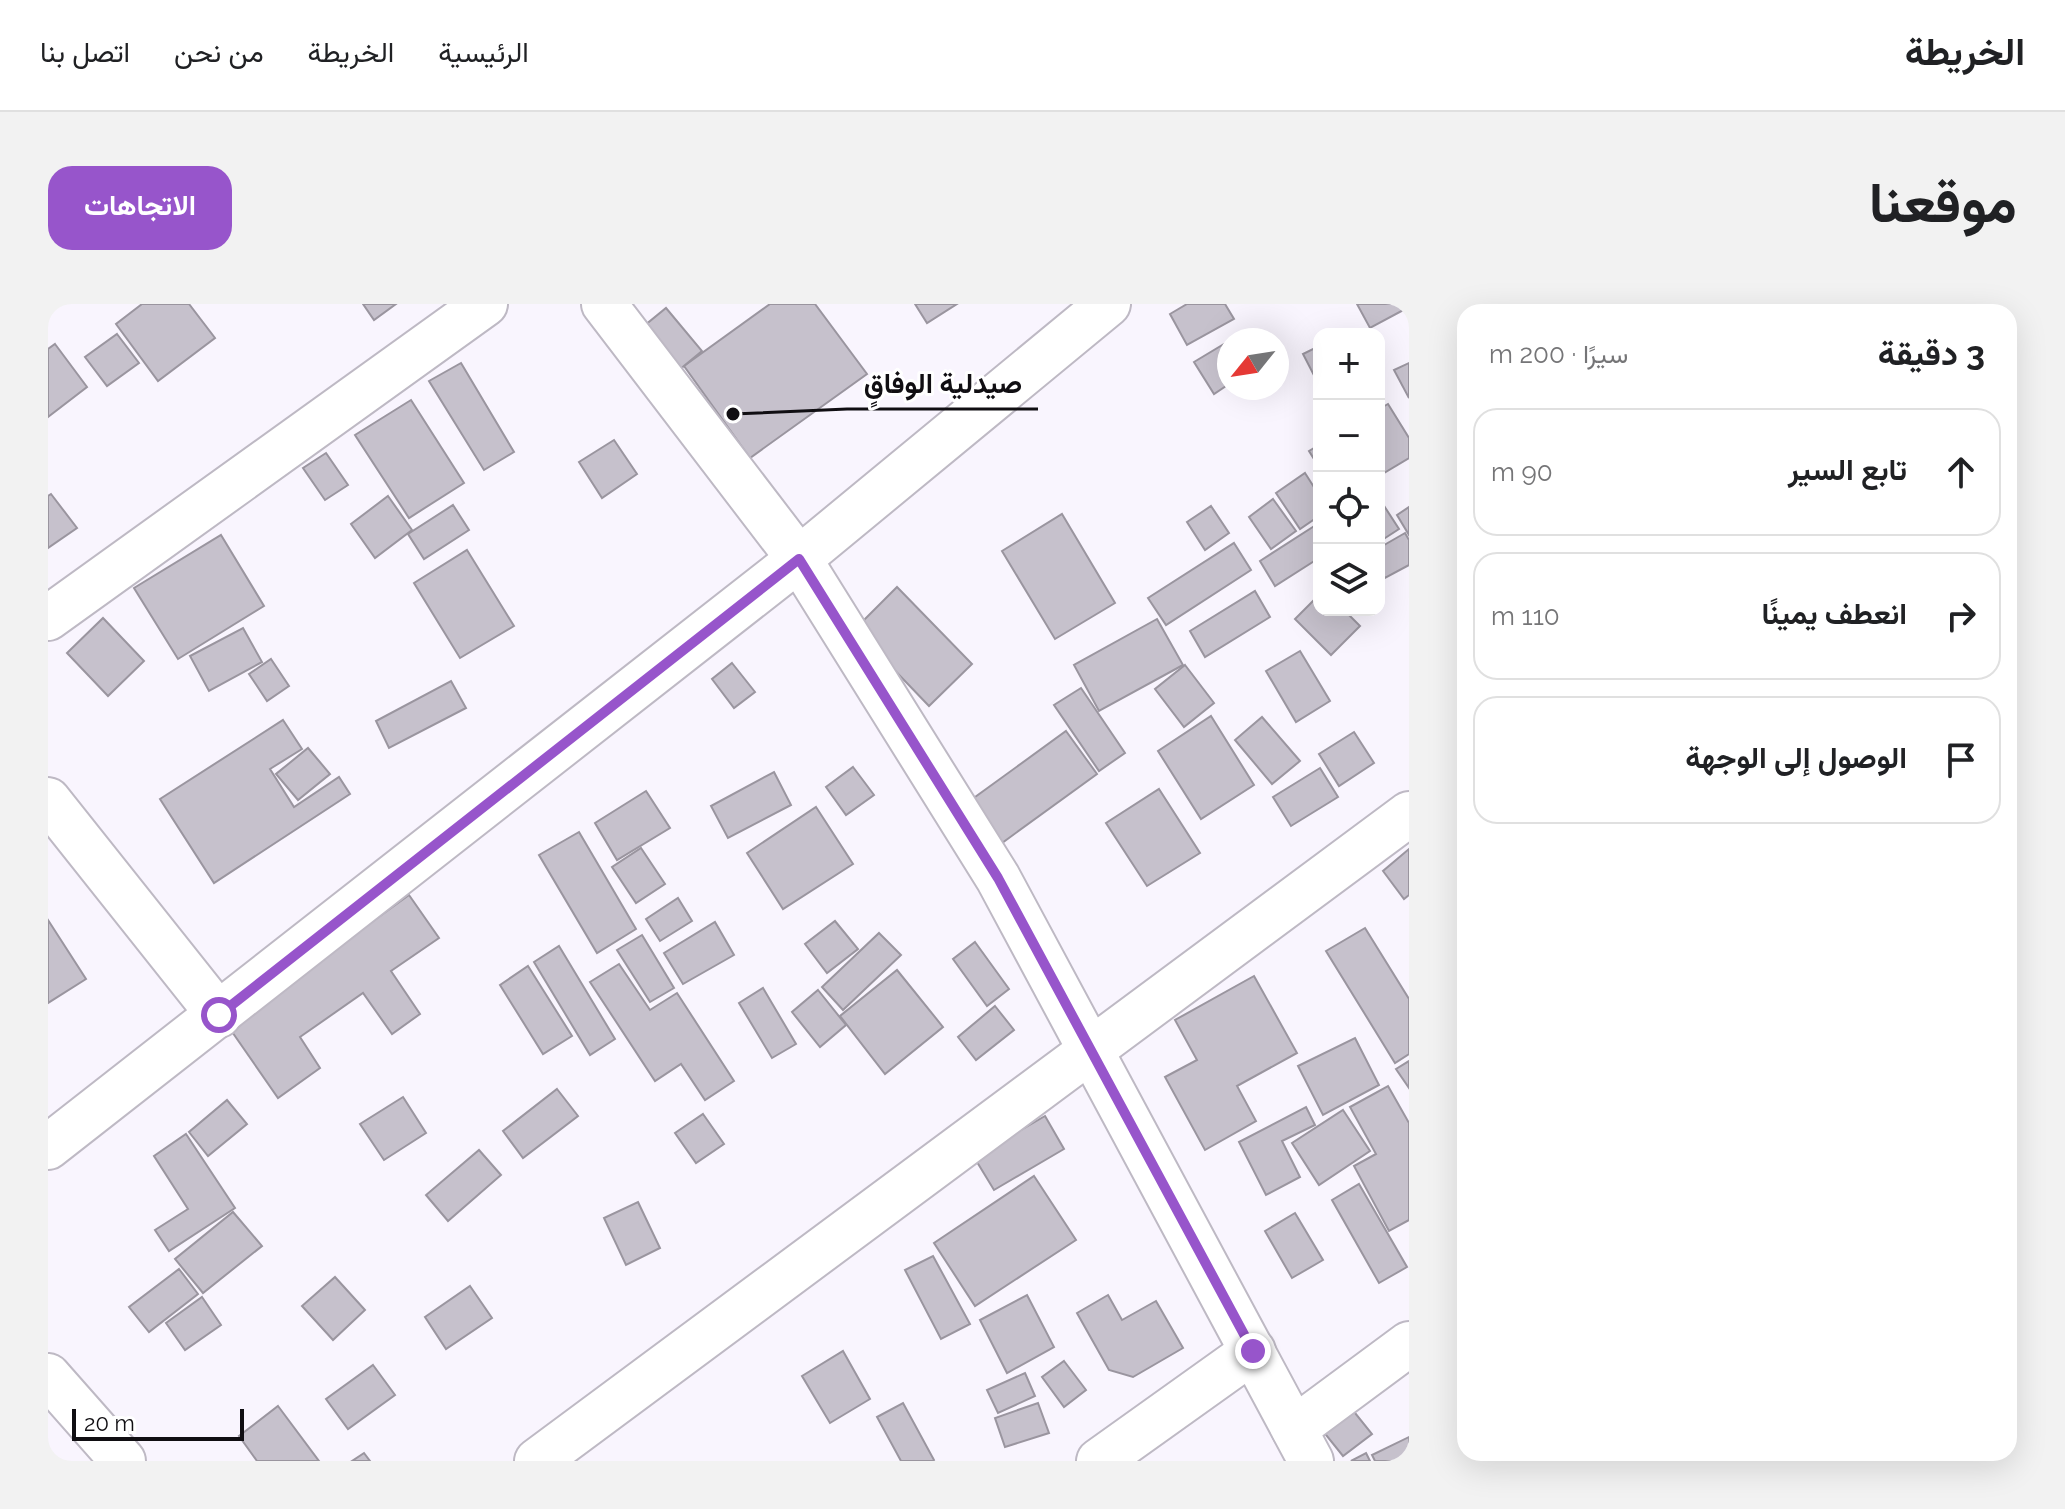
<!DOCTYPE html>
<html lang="ar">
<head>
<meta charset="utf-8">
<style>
	body { margin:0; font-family:Raleway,Vazirmatn,sans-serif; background:#f2f2f2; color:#202124; direction:rtl }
	.controls { position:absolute; right:24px; top:24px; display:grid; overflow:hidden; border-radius:16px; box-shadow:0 8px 32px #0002 }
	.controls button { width:72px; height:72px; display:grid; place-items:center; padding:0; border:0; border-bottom:2px solid #e0e0e0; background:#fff; color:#202124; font:40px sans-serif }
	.compass { position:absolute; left:1169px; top:24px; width:72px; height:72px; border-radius:50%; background:#fff; box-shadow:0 8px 32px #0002; rotate:240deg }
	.scale { position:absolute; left:24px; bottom:20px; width:172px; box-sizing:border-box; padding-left:8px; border:4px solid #100e12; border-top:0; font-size:22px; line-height:28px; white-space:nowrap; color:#100e12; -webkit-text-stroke:6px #fff; paint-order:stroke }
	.stop { position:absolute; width:24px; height:24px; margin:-18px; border:6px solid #9755cb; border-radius:50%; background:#fff }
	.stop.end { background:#9755cb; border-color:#fff; box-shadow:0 2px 8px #0008 }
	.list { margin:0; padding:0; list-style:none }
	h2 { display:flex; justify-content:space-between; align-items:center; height:104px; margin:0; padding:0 32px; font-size:34px }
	h2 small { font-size:26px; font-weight:400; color:#757577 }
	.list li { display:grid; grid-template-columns:52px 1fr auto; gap:24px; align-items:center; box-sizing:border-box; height:128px; margin:0 16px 16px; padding:0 16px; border:2px solid #e0e0e0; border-radius:24px }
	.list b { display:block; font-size:30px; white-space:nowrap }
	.list em { font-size:26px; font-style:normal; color:#757577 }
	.icon { flex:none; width:44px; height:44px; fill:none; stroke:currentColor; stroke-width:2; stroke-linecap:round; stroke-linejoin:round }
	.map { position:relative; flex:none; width:1361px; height:1157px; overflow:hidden; direction:ltr; border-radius:24px }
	header { display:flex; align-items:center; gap:48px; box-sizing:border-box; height:112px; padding:0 40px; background:#fff; border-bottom:2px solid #e0e0e0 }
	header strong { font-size:38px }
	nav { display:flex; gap:44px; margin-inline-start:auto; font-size:28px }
	.intro { display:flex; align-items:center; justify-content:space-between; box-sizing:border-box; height:192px; padding:0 48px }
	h1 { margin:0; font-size:56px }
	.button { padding:20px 36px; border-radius:24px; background:#9755cb; color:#fff; font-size:28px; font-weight:700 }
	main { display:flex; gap:48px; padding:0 48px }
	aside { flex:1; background:#fff; border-radius:24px; box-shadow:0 8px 32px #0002 }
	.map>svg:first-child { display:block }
	.building { fill:#c6c1cc; stroke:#9a959f; stroke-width:2 }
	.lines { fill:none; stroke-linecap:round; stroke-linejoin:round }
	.minor-casing { stroke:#beb9c4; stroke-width:48 }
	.tertiary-casing { stroke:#beb9c4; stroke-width:48 }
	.minor { stroke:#fff; stroke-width:44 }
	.tertiary { stroke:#fff; stroke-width:44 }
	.route { stroke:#9755cb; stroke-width:10 }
	.leader { fill:none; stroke:#100e12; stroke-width:3 }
	.callout-dot { fill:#100e12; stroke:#fff; stroke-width:3 }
	.callout-label { font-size:28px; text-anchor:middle; font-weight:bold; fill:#100e12; stroke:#fff; stroke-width:6; stroke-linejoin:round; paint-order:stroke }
</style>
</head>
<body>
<header>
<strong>الخريطة</strong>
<nav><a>الرئيسية</a><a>الخريطة</a><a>من نحن</a><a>اتصل بنا</a></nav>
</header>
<div class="intro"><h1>موقعنا</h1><a class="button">الاتجاهات</a></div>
<main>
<aside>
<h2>3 دقيقة<small>سيرًا · 200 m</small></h2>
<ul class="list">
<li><svg class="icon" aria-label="ahead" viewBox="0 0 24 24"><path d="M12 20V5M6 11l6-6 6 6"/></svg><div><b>تابع السير</b></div><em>90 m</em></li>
<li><svg class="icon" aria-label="right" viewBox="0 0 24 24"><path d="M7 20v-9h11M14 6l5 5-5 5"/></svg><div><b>انعطف يمينًا</b></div><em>110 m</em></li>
<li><svg class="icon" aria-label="arrive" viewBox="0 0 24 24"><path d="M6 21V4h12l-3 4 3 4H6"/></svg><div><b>الوصول إلى الوجهة</b></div></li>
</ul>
</aside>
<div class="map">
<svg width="1361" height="1157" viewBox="0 0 1361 1157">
	<rect width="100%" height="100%" fill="#f9f5fe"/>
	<g class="building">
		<path d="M 94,0 L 141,0 L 167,34 L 110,77 L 68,20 Z"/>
		<path d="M 315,0 L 348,0 L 326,16 Z"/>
		<path d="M 722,0 L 767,0 L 819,70 L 702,154 L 636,62 Z"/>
		<path d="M 867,0 L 909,0 L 879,19 Z"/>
		<path d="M 1139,0 L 1177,0 L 1186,15 L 1139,41 L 1122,10 Z"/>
		<path d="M 1309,0 L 1361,0 L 1361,3 L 1322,24 Z"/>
		<path d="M 618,4 L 654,47 L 631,66 L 596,22 Z"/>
		<path d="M 69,30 L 91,59 L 59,82 L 37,53 Z"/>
		<path d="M 1181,37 L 1181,80 L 1166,90 L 1146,58 Z"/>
		<path d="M 7,40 L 39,83 L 0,113 L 0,45 Z"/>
		<path d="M 1271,42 L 1271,81 L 1255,50 Z"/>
		<path d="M 413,59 L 466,148 L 436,166 L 381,77 Z"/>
		<path d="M 1361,59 L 1361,94 L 1346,66 Z"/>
		<path d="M 363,96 L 416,179 L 361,214 L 307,131 Z"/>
		<path d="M 1340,100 L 1361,134 L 1361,154 L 1331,172 L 1331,105 Z"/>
		<path d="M 566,136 L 589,170 L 554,194 L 531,158 Z"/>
		<path d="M 1271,141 L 1271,163 L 1261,147 Z"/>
		<path d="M 278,149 L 300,181 L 277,196 L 255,164 Z"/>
		<path d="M 1257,169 L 1271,191 L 1271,212 L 1252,225 L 1228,189 Z"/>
		<path d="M 3,190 L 29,224 L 0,244 L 0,192 Z"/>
		<path d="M 340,192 L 364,226 L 327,254 L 303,220 Z"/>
		<path d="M 1331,194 L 1351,225 L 1331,238 Z"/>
		<path d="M 1225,195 L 1248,227 L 1223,245 L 1201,213 Z"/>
		<path d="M 405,201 L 421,226 L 376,255 L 360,230 Z"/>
		<path d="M 1163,202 L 1181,229 L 1157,246 L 1139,218 Z"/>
		<path d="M 1361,203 L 1361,231 L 1349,211 Z"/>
		<path d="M 1014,210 L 1067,299 L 1007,335 L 954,247 Z"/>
		<path d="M 1271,219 L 1271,254 L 1227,282 L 1212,257 Z"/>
		<path d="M 1357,229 L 1361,236 L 1361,261 L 1337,274 L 1331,263 L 1331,244 Z"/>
		<path d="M 173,231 L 216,302 L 130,355 L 86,284 Z"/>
		<path d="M 1186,239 L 1203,266 L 1118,321 L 1100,294 Z"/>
		<path d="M 419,246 L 466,322 L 412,354 L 366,279 Z"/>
		<path d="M 849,283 L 924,360 L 881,402 L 807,325 Z"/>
		<path d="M 1207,287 L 1222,313 L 1157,353 L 1142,327 Z"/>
		<path d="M 1271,291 L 1271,306 L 1296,306 L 1312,322 L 1283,351 L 1247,315 Z"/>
		<path d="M 55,314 L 96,357 L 60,392 L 19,349 Z"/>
		<path d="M 1109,315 L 1135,361 L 1051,407 L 1026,361 Z"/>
		<path d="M 195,324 L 214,358 L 161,387 L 142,352 Z"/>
		<path d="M 1252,347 L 1282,397 L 1248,418 L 1218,367 Z"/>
		<path d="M 223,355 L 241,382 L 219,397 L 201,370 Z"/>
		<path d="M 684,359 L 707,388 L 686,404 L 664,375 Z"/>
		<path d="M 1137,361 L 1166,399 L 1136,423 L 1107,385 Z"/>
		<path d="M 403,377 L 418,404 L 341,444 L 328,417 Z"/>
		<path d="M 1033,384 L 1077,449 L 1051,467 L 1006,401 Z"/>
		<path d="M 1163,412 L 1206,481 L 1153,515 L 1110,447 Z"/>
		<path d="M 1214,413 L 1252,457 L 1224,480 L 1187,436 Z"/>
		<path d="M 235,416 L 254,445 L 222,465 L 246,503 L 291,473 L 302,490 L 166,579 L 112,495 Z"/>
		<path d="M 1018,427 L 1049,470 L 954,539 L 923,496 Z"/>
		<path d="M 1306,428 L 1326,459 L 1291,482 L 1271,450 Z"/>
		<path d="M 260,444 L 282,470 L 250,496 L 228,470 Z"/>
		<path d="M 805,463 L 826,491 L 798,511 L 778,483 Z"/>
		<path d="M 1272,464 L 1290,493 L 1243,522 L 1225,493 Z"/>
		<path d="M 726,468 L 743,501 L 680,534 L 663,502 Z"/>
		<path d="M 1111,485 L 1152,549 L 1099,582 L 1058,519 Z"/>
		<path d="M 598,487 L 622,524 L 569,556 L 547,519 Z"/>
		<path d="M 768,503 L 805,560 L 735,605 L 699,549 Z"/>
		<path d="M 531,528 L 588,625 L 549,649 L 491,551 Z"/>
		<path d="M 593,544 L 617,580 L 588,599 L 564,563 Z"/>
		<path d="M 1361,545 L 1361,591 L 1356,595 L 1335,567 Z"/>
		<path d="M 361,591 L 391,634 L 343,667 L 372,710 L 344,730 L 315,689 L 252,733 L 272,764 L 230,794 L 180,722 Z"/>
		<path d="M 630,594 L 644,617 L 612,637 L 598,615 Z"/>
		<path d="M 0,616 L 38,675 L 0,699 Z"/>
		<path d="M 787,617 L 810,645 L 779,669 L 757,640 Z"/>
		<path d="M 667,618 L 686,651 L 635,680 L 616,649 Z"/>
		<path d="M 1317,624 L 1361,695 L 1361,750 L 1347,759 L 1278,647 Z"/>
		<path d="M 831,629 L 853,651 L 795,706 L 774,683 Z"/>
		<path d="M 594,631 L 626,684 L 602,698 L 569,646 Z"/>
		<path d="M 927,638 L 961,685 L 939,702 L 905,655 Z"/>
		<path d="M 511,642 L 567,735 L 542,751 L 486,658 Z"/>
		<path d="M 571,660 L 602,706 L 629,689 L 686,777 L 657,796 L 633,760 L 607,777 L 542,678 Z"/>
		<path d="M 480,662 L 524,732 L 495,750 L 452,681 Z"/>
		<path d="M 849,666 L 895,723 L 837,770 L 792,712 Z"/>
		<path d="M 1206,672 L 1249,749 L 1189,782 L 1208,817 L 1157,846 L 1117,773 L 1149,756 L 1127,716 Z"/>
		<path d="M 715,684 L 748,740 L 724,754 L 691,699 Z"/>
		<path d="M 770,686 L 798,721 L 772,743 L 744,708 Z"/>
		<path d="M 947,702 L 966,726 L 928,756 L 910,733 Z"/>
		<path d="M 1307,734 L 1331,781 L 1275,811 L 1250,762 Z"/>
		<path d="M 1361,757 L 1361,784 L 1348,765 Z"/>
		<path d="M 1340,782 L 1361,819 L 1361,916 L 1341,927 L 1306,862 L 1328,850 L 1302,803 Z"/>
		<path d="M 509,785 L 530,812 L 475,854 L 455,827 Z"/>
		<path d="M 355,793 L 378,829 L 336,856 L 312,820 Z"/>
		<path d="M 179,796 L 199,820 L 160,852 L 141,828 Z"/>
		<path d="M 1258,803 L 1267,821 L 1234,837 L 1252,873 L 1218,891 L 1191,838 Z"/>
		<path d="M 1295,806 L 1322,847 L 1271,881 L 1244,839 Z"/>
		<path d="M 655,810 L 676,840 L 648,859 L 627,829 Z"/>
		<path d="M 997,812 L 1016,845 L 946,886 L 926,853 Z"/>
		<path d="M 138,830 L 187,904 L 121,947 L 107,926 L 140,905 L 106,852 Z"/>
		<path d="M 431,846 L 453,871 L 400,917 L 378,891 Z"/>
		<path d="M 986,872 L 1028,936 L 927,1002 L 886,939 Z"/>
		<path d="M 1311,880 L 1359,963 L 1331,979 L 1284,896 Z"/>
		<path d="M 590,898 L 612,944 L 578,961 L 556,914 Z"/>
		<path d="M 185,908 L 214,942 L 155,989 L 127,955 Z"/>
		<path d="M 1247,909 L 1275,956 L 1244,974 L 1217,927 Z"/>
		<path d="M 885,952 L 922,1020 L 893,1035 L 857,966 Z"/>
		<path d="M 131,965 L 150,990 L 101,1028 L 81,1003 Z"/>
		<path d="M 287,973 L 317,1006 L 285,1036 L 254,1002 Z"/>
		<path d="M 422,982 L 444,1014 L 398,1045 L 377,1013 Z"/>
		<path d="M 979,991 L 1006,1043 L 959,1069 L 932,1016 Z"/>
		<path d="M 1060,991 L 1074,1016 L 1108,997 L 1135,1044 L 1085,1073 L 1061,1066 L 1029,1009 Z"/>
		<path d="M 154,993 L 173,1021 L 137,1046 L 118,1019 Z"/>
		<path d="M 795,1047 L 822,1095 L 782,1119 L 754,1072 Z"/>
		<path d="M 1016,1057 L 1038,1086 L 1016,1103 L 994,1073 Z"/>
		<path d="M 325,1061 L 347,1091 L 300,1125 L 278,1095 Z"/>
		<path d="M 977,1069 L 987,1092 L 950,1109 L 939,1086 Z"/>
		<path d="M 1295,1094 L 1324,1130 L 1295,1152 L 1266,1116 Z"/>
		<path d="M 855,1099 L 886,1156 L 885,1157 L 853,1157 L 829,1113 Z"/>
		<path d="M 990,1099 L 1001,1129 L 957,1143 L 947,1114 Z"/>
		<path d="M 230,1102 L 271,1157 L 209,1157 L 191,1132 Z"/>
		<path d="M 1361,1133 L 1361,1157 L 1327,1157 L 1324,1151 Z"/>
		<path d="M 316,1149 L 322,1157 L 304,1157 Z"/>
		<path d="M 1318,1149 L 1322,1157 L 1303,1157 Z"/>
	</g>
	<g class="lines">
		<defs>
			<g id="minor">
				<path d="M 556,0 L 751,255 L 950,574 L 1263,1157"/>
				<path d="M 0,314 L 437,0"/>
				<path d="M 0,496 L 171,711"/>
				<path d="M 1246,1125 L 1361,1040"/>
				<path d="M 489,1157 L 1361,510"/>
				<path d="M 1051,1157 L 1205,1047"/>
			</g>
			<g id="tertiary">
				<path d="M 0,843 L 751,255 L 1060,0"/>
				<path d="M 0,1072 L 75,1157"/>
			</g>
		</defs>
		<use href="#minor" class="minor-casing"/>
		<use href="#tertiary" class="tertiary-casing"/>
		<use href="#minor" class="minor"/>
		<use href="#tertiary" class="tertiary"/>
	</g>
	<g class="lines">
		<path class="route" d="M 171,711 L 751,255 L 950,574 L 1205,1047"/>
	</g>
	<path class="leader" d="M685 110L799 105H990"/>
	<circle class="callout-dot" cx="685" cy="110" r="8"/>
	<g class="callout-label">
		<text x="895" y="89">صيدلية الوفاقٍ</text>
	</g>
</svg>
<div class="controls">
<button>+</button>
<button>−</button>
<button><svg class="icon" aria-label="locate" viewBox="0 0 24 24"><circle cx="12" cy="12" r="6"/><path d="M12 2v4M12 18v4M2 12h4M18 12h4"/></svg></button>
<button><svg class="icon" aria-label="layers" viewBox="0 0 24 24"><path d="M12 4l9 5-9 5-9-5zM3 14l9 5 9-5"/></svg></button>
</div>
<svg class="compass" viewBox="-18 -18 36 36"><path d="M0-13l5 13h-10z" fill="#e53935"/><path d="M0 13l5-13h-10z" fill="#757577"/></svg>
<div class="scale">20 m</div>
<div class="stop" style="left:171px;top:711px"></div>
<div class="stop end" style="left:1205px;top:1047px"></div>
</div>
</main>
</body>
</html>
